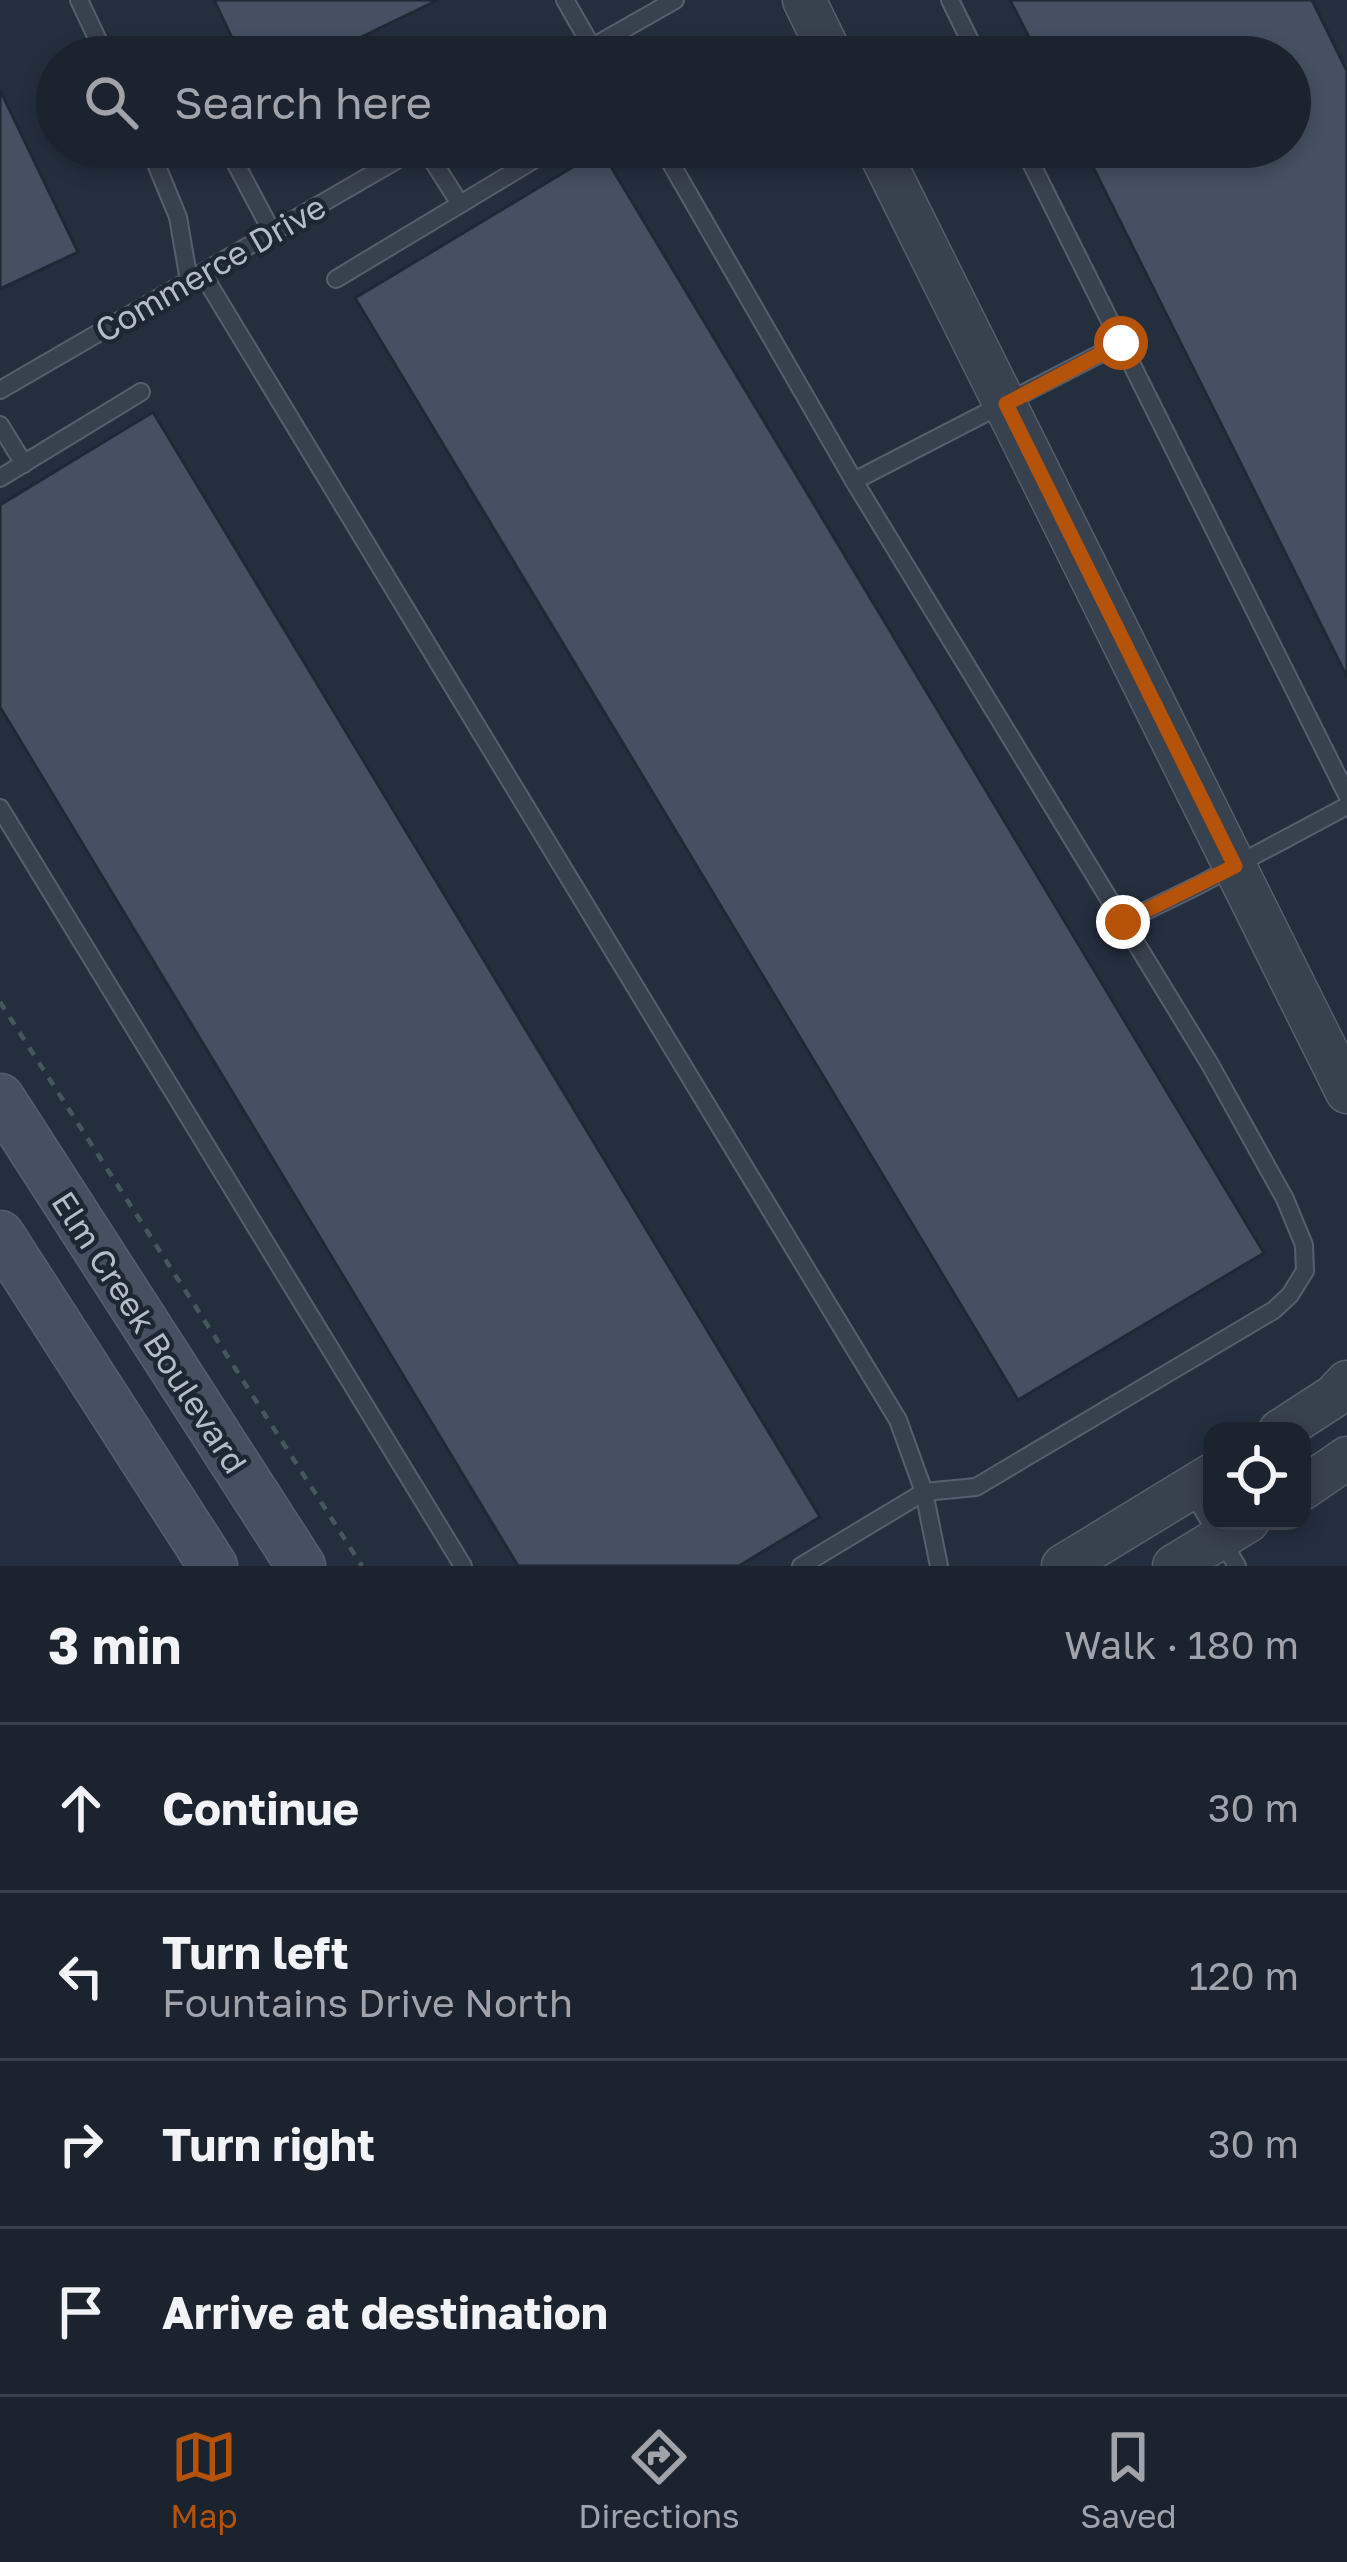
<!DOCTYPE html>
<html lang="en">
<head>
<meta charset="utf-8">
<style>
	body { margin:0; font-family:"Golos Text",sans-serif; background:#242b36; color:#f1f3f6 }
	.controls { position:absolute; right:36px; bottom:36px; display:grid; overflow:hidden; border-radius:24px; box-shadow:0 6px 18px #0003 }
	.controls button { width:108px; height:108px; display:grid; place-items:center; padding:0; border:0; border-bottom:3px solid #39404a; background:#1b232e; color:#f1f3f6; font:60px sans-serif }
	.stop { position:absolute; width:36px; height:36px; margin:-27px; border:9px solid #b45309; border-radius:50%; background:#fff }
	.stop.end { background:#b45309; border-color:#fff; box-shadow:0 3px 12px #0008 }
	.list { margin:0; padding:0; list-style:none }
	h2 { display:flex; justify-content:space-between; align-items:center; height:156px; margin:0; padding:0 48px; font-size:51px }
	h2 small { font-size:39px; font-weight:400; color:#a0a4aa }
	.list li { display:grid; grid-template-columns:78px 1fr auto; gap:36px; align-items:center; box-sizing:border-box; height:168px; padding:0 48px; border-top:3px solid #39404a }
	.list b { display:block; font-size:45px; white-space:nowrap }
	.list p { margin:0; font-size:39px; white-space:nowrap; color:#a0a4aa }
	.list em { font-size:39px; font-style:normal; color:#a0a4aa }
	.icon { flex:none; width:66px; height:66px; fill:none; stroke:currentColor; stroke-width:2; stroke-linecap:round; stroke-linejoin:round }
	.map { position:relative; flex:none; width:1347px; height:1566px; overflow:hidden }
	.search { position:absolute; background:#1b232e; box-shadow:0 6px 18px #0003; left:36px; right:36px; top:36px; height:132px; display:flex; align-items:center; gap:30px; box-sizing:border-box; padding:0 42px; border-radius:66px; color:#a0a4aa; font-size:45px }
	.sheet { height:828px; background:#1b232e }
	nav { display:flex; justify-content:space-around; align-items:center; box-sizing:border-box; height:168px; border-top:3px solid #39404a; background:#1b232e; font-size:33px; color:#a0a4aa }
	nav a { display:grid; justify-items:center; gap:6px }
	nav .on { color:#b45309 }
	.map>svg:first-child { display:block }
	.building { fill:#455162; stroke:#1f2835; stroke-width:3 }
	.lines { fill:none; stroke-linecap:round; stroke-linejoin:round }
	.service-casing { stroke:#565f6c; stroke-width:20 }
	.tertiary-casing { stroke:#565f6c; stroke-width:45 }
	.secondary-casing { stroke:#565f6c; stroke-width:51 }
	.path { stroke:#44595c; stroke-width:4.5; stroke-dasharray:9 9; stroke-linecap:butt }
	.service { stroke:#38414e; stroke-width:16 }
	.tertiary { stroke:#38414e; stroke-width:42 }
	.secondary { stroke:#465061; stroke-width:48 }
	.route { stroke:#b45309; stroke-width:15 }
	.labels { text-anchor:middle; dominant-baseline:central; stroke-width:9; stroke-linejoin:round; paint-order:stroke }
	.street-label { font-size:33px; fill:#b4bcc9; stroke:#1d2633 }
</style>
</head>
<body>
<div class="map">
<svg width="1347" height="1566" viewBox="0 0 1347 1566">
	<rect width="100%" height="100%" fill="#242f3e"/>
	<g class="building">
		<path d="M 214,0 L 438,0 L 320,57 L 241,57 Z"/>
		<path d="M 1010,0 L 1312,0 L 1347,71 L 1347,677 L 1083,147 L 1290,147 L 1290,57 L 1039,57 Z"/>
		<path d="M 0,90 L 78,252 L 0,289 Z"/>
		<path d="M 601,150 L 1264,1253 L 1018,1400 L 355,298 Z"/>
		<path d="M 153,412 L 820,1517 L 739,1566 L 518,1566 L 0,707 L 0,505 Z"/>
	</g>
	<g class="lines">
		<defs>
			<g id="service">
				<path d="M 79,0 L 106,57"/>
				<path d="M 565,0 L 592,47"/>
				<path d="M 950,0 L 978,57"/>
				<path d="M 575,57 L 675,0"/>
				<path d="M 149,147 L 178,217 L 189,281"/>
				<path d="M 227,147 L 272,232"/>
				<path d="M 424,147 L 460,204"/>
				<path d="M 658,147 L 665,153 L 854,481 L 1211,1066 L 1285,1199 L 1304,1245 L 1305,1271 L 1290,1295 L 1274,1310 L 976,1487 L 924,1492 L 801,1566"/>
				<path d="M 1023,147 L 1347,795"/>
				<path d="M 202,273 L 898,1420 L 924,1492 L 939,1566"/>
				<path d="M 336,279 L 555,147"/>
				<path d="M 0,390 L 419,147"/>
				<path d="M 0,425 L 24,464"/>
				<path d="M 0,478 L 141,392"/>
				<path d="M 854,481 L 1121,343"/>
				<path d="M 0,808 L 463,1566"/>
				<path d="M 1123,922 L 1197,886 L 1347,806"/>
				<path d="M 1191,1490 L 1237,1566"/>
			</g>
			<g id="tertiary">
				<path d="M 804,0 L 832,57"/>
				<path d="M 877,147 L 1347,1092"/>
				<path d="M 1280,1431 L 1334,1396 L 1347,1382"/>
				<path d="M 1302,1489 L 1347,1458"/>
				<path d="M 1063,1566 L 1212,1475"/>
				<path d="M 1174,1566 L 1248,1521"/>
			</g>
			<g id="secondary">
				<path d="M 0,1098 L 301,1566"/>
				<path d="M 0,1235 L 213,1566"/>
			</g>
		</defs>
		<use href="#service" class="service-casing"/>
		<use href="#tertiary" class="tertiary-casing"/>
		<use href="#secondary" class="secondary-casing"/>
		<path class="path" d="M 0,1002 L 362,1566"/>
		<use href="#service" class="service"/>
		<use href="#tertiary" class="tertiary"/>
		<use href="#secondary" class="secondary"/>
	</g>
	<g class="lines">
		<path class="route" d="M 1121,343 L 1006,404 L 1235,866 L 1123,922"/>
	</g>
	<g class="labels">
		<g class="street-label">
			<text transform="translate(210 268) rotate(-30)">Commerce Drive</text>
			<text transform="translate(150 1332) rotate(57)">Elm Creek Boulevard</text>
		</g>
	</g>
</svg>
<div class="controls">
<button><svg class="icon" aria-label="locate" viewBox="0 0 24 24"><circle cx="12" cy="12" r="6"/><path d="M12 2v4M12 18v4M2 12h4M18 12h4"/></svg></button>
</div>
<div class="stop" style="left:1121px;top:343px"></div>
<div class="stop end" style="left:1123px;top:922px"></div>
<div class="search"><svg class="icon" aria-label="search" viewBox="0 0 24 24"><circle cx="10" cy="10" r="6"/><path d="M15 15l6 6"/></svg>Search here</div>
</div>
<section class="sheet">
<h2>3 min<small>Walk · 180 m</small></h2>
<ul class="list">
<li><svg class="icon" aria-label="ahead" viewBox="0 0 24 24"><path d="M12 20V5M6 11l6-6 6 6"/></svg><div><b>Continue</b></div><em>30 m</em></li>
<li><svg class="icon" aria-label="left" viewBox="0 0 24 24"><path d="M17 20v-9H6M10 6l-5 5 5 5"/></svg><div><b>Turn left</b><p>Fountains Drive North</p></div><em>120 m</em></li>
<li><svg class="icon" aria-label="right" viewBox="0 0 24 24"><path d="M7 20v-9h11M14 6l5 5-5 5"/></svg><div><b>Turn right</b></div><em>30 m</em></li>
<li><svg class="icon" aria-label="arrive" viewBox="0 0 24 24"><path d="M6 21V4h12l-3 4 3 4H6"/></svg><div><b>Arrive at destination</b></div></li>
</ul>
</section>
<nav>
<a class="on"><svg class="icon" aria-label="map" viewBox="0 0 24 24"><path d="M3 6l6-2 6 2 6-2v14l-6 2-6-2-6 2zM9 4v14M15 6v14"/></svg>Map</a>
<a><svg class="icon" aria-label="directions" viewBox="0 0 24 24"><path d="M12 3l9 9-9 9-9-9zM9 14v-3h6M13 9l2 2-2 2"/></svg>Directions</a>
<a><svg class="icon" aria-label="saved" viewBox="0 0 24 24"><path d="M7 4h10v16l-5-4-5 4z"/></svg>Saved</a>
</nav>
</body>
</html>
